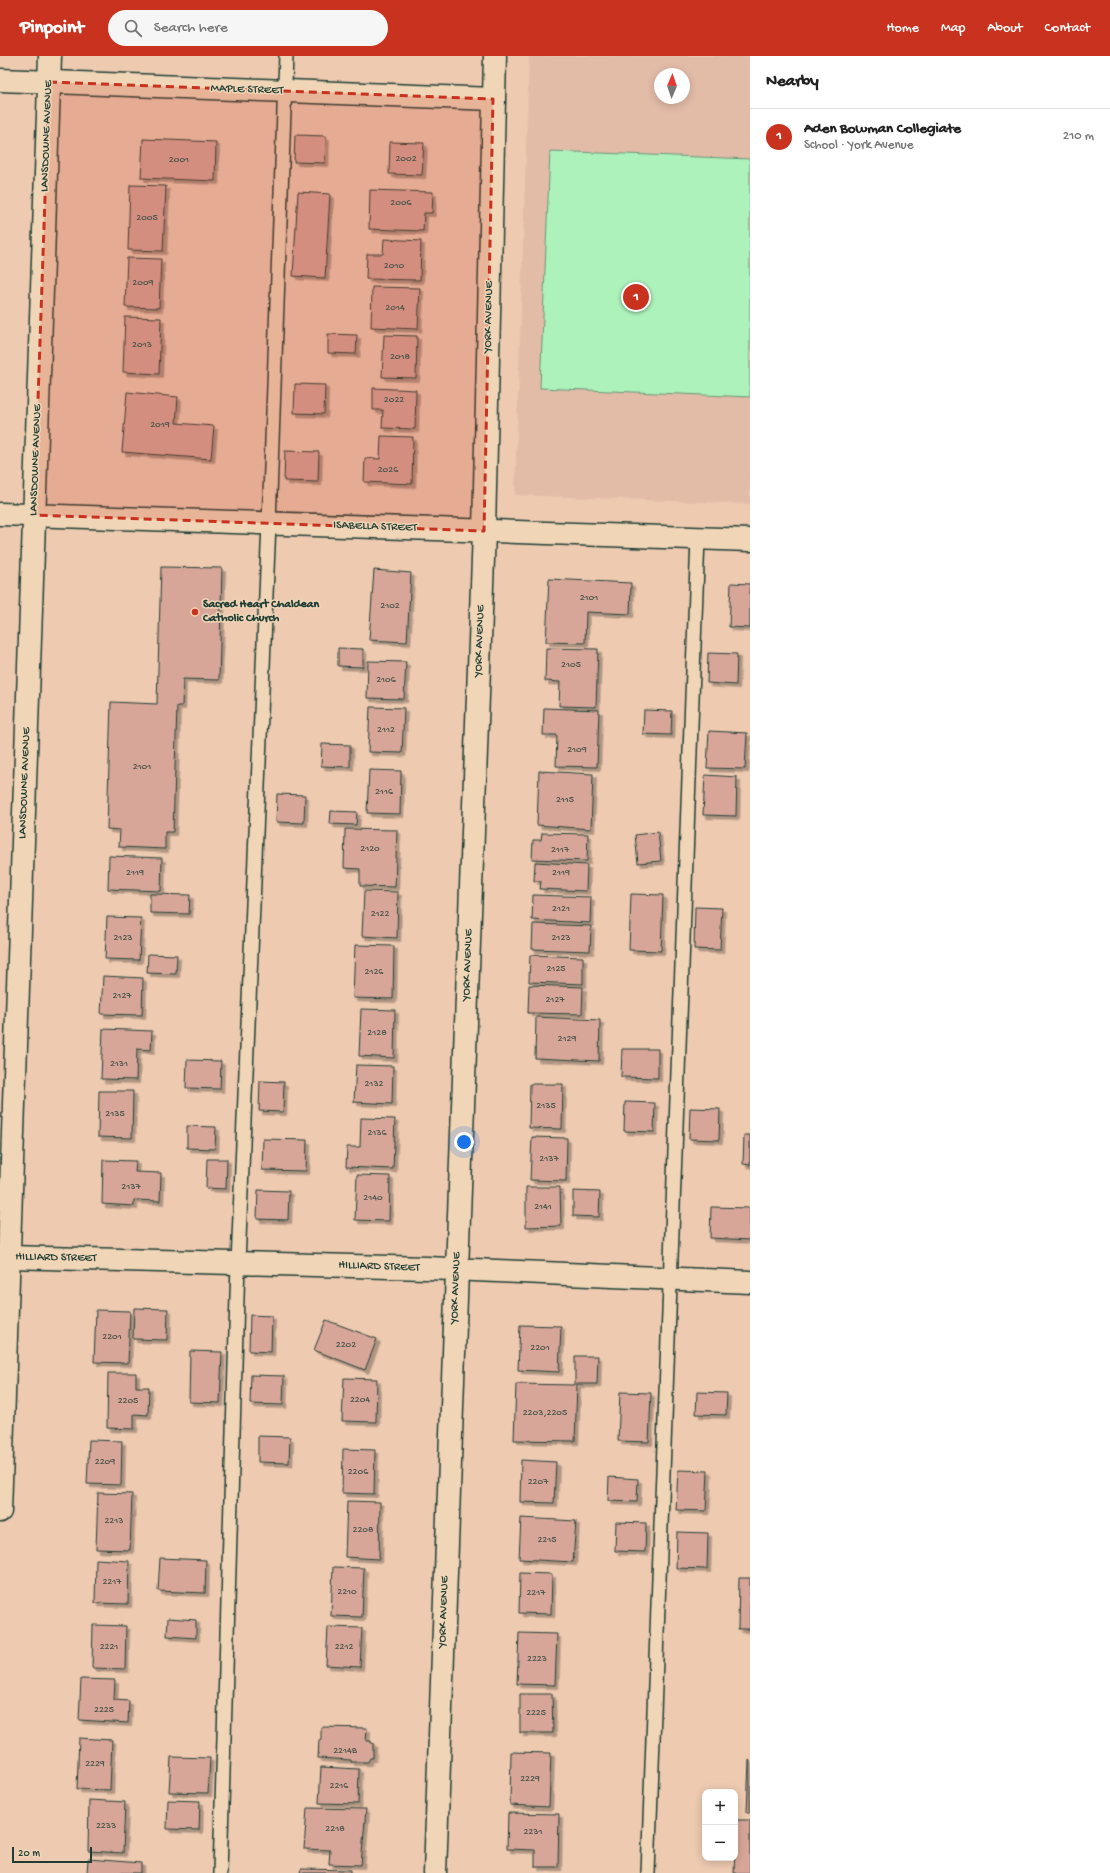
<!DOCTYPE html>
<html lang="en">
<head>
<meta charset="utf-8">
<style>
	body { margin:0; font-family:"Gochi Hand",sans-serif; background:#f6f6f6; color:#222 }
	.controls { position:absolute; right:12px; bottom:12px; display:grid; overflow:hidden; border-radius:8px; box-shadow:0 2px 10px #0003 }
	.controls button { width:36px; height:36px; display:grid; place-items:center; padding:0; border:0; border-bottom:1px solid #e0e0e0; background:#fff; color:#222; font:20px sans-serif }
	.compass { position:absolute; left:654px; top:12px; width:36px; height:36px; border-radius:50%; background:#fff; box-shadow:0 2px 10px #0003; rotate:2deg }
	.scale { position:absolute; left:12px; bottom:10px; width:80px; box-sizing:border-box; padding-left:4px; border:2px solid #1f3d34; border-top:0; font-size:11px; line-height:14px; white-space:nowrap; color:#1f3d34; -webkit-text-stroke:3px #f0d5b7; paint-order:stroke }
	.you { position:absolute; left:464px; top:1086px; width:14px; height:14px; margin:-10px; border:3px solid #fff; border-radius:50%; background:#1a73e8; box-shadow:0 0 0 6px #1a73e833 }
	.badge { display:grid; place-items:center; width:26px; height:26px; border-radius:50%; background:#c8321e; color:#fff; font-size:13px; font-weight:700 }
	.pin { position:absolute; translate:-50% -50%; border:2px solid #fff; box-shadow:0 1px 4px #0006 }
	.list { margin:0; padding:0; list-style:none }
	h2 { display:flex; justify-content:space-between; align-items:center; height:52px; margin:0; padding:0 16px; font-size:17px }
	h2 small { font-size:13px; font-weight:400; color:#767676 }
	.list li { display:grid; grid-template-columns:26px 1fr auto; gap:12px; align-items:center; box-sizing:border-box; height:56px; padding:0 16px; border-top:1px solid #e0e0e0 }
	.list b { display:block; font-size:15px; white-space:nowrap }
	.list p { margin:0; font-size:13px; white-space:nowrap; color:#767676 }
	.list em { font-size:13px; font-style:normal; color:#767676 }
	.icon { flex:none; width:22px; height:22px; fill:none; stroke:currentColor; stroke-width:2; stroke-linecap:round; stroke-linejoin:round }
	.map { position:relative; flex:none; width:750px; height:1817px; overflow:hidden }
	header { display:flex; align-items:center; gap:24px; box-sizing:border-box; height:56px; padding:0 20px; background:#c8321e; color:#fff }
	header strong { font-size:19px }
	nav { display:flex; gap:22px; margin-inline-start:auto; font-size:14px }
	.search { width:280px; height:36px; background:#f6f6f6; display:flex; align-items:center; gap:10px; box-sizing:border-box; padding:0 14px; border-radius:22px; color:#767676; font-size:15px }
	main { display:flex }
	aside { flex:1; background:#fff }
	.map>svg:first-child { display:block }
	.built { fill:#e3bca8; fill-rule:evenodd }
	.green { fill:#adf1bb; stroke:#669778 }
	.building { fill:#d8a699; stroke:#1f3d34; filter:url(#shadow) }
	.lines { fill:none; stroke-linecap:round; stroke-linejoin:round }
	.service-casing { stroke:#1f3d34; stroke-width:16 }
	.minor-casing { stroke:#1f3d34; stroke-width:25 }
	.service { stroke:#f0d5b7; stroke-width:13 }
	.minor { stroke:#f0d5b7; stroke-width:22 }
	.marked { fill:#c8321e; fill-opacity:0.2; stroke:#c8321e; stroke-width:3; stroke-dasharray:8 5; stroke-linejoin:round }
	.poi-dot { fill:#c8321e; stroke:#f0d5b7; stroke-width:1.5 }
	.labels { text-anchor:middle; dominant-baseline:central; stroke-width:3; stroke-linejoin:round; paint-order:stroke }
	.number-label { font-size:10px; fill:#4d574d }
	.street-label { font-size:12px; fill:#1f3d34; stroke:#f0d5b7 }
	.poi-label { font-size:12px; font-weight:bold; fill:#1f3d34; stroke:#f0d5b7; text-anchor:start }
</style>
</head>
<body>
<header>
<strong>Pinpoint</strong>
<div class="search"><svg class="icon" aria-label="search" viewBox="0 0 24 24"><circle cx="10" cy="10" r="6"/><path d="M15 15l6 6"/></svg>Search here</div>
<nav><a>Home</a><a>Map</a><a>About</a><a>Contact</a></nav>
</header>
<main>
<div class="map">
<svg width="750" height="1817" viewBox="0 0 750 1817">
	<defs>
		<filter id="shadow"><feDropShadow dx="3.5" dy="3.5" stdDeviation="0" flood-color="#0004"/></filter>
	</defs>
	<rect width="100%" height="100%" fill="#eecab1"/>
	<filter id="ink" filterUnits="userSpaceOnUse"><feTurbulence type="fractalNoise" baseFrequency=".025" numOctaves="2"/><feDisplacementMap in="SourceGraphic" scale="8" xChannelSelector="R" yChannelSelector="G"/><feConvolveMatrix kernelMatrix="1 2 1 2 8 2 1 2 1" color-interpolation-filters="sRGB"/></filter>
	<g filter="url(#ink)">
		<path class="built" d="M 529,0 L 750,0 L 750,448 L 515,439 ZM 660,18 L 684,18 L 684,42 L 660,42 Z"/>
		<path class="green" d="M 550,95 L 750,103 L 750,341 L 540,332 Z"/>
		<g class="building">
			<path d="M 295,79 L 326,80 L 325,107 L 294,106 Z"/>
			<path d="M 143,83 L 216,86 L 215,125 L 141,122 Z"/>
			<path d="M 390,86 L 424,87 L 422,119 L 389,118 Z"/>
			<path d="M 130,129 L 166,130 L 163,195 L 128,194 Z"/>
			<path d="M 370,134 L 433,136 L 432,157 L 424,157 L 423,175 L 369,173 Z"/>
			<path d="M 298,136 L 330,138 L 325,222 L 293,220 Z"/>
			<path d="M 384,183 L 421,185 L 420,224 L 366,223 L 367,198 L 383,198 Z"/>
			<path d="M 127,202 L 161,203 L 159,252 L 125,251 Z"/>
			<path d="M 372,231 L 420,232 L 418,273 L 371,271 Z"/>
			<path d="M 125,261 L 161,262 L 159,318 L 123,316 Z"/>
			<path d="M 328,278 L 357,279 L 356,298 L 328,297 Z"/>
			<path d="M 384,279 L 417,280 L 416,322 L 382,321 Z"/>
			<path d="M 295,328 L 325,329 L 324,358 L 294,357 Z"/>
			<path d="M 373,332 L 416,334 L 415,373 L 382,372 L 383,354 L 373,354 Z"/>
			<path d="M 127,336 L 178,341 L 176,367 L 214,370 L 211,403 L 122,396 Z"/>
			<path d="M 381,380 L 413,381 L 412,428 L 364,426 L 365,402 L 380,403 Z"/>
			<path d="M 285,395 L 319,396 L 318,426 L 284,425 Z"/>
			<path d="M 161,511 L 222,512 L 219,624 L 183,623 L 182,650 L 177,650 L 173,776 L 165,776 L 165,793 L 119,791 L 120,774 L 107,773 L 111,646 L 157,648 Z"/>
			<path d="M 374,514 L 411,517 L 407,586 L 369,584 Z"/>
			<path d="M 549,523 L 631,527 L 630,558 L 586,556 L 585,587 L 546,586 Z"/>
			<path d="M 731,527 L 750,528 L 750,572 L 729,571 Z"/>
			<path d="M 338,592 L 363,593 L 363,611 L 338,610 Z"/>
			<path d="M 546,592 L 598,593 L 596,651 L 559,650 L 560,626 L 545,625 Z"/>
			<path d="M 708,597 L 737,598 L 736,629 L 707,627 Z"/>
			<path d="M 368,605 L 406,606 L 404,643 L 367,642 Z"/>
			<path d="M 370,651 L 404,652 L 402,697 L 368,696 Z"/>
			<path d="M 544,652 L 599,654 L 597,711 L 556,710 L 557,679 L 543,679 Z"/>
			<path d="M 644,654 L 672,655 L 671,679 L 643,678 Z"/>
			<path d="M 709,675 L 747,677 L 745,713 L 707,712 Z"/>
			<path d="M 322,688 L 350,689 L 350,711 L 321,710 Z"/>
			<path d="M 369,714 L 401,715 L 400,758 L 367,757 Z"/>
			<path d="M 539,715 L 593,718 L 591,773 L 537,769 Z"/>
			<path d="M 705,719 L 737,721 L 736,760 L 703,759 Z"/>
			<path d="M 277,738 L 305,739 L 304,767 L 276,766 Z"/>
			<path d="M 331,755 L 357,756 L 356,769 L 330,768 Z"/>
			<path d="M 345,773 L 397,774 L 395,831 L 360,830 L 360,813 L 344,812 Z"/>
			<path d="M 658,776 L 661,805 L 638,807 L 635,779 Z"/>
			<path d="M 542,777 L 588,778 L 587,805 L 532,803 L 533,784 L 541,784 Z"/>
			<path d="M 109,800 L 162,802 L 161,835 L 108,833 Z"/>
			<path d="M 535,806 L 587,809 L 586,835 L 540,833 L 541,825 L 534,825 Z"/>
			<path d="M 364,835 L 398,836 L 397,882 L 362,880 Z"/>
			<path d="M 150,838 L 190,839 L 189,858 L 150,857 Z"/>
			<path d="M 631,838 L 663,839 L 661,895 L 629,894 Z"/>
			<path d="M 533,839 L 591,841 L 590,867 L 532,864 Z"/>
			<path d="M 695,851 L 722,852 L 720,894 L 694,893 Z"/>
			<path d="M 107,861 L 141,862 L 139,904 L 105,903 Z"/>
			<path d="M 533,868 L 591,870 L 590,895 L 532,893 Z"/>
			<path d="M 355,889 L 394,890 L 393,943 L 353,942 Z"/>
			<path d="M 148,898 L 177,899 L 176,918 L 147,917 Z"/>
			<path d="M 530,899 L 583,901 L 583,928 L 529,926 Z"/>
			<path d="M 103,920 L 143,922 L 142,959 L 101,958 Z"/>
			<path d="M 529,929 L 583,931 L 582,958 L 528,957 Z"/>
			<path d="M 361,953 L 395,954 L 394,1002 L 359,1000 Z"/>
			<path d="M 536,961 L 600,964 L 599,1005 L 535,1002 Z"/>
			<path d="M 103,973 L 152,975 L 151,994 L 137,993 L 136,1024 L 101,1023 Z"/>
			<path d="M 622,993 L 658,993 L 658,1022 L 621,1021 Z"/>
			<path d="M 187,1004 L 221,1005 L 220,1033 L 186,1032 Z"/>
			<path d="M 356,1009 L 393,1010 L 392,1048 L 354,1046 Z"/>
			<path d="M 260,1025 L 284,1026 L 283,1056 L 259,1055 Z"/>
			<path d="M 530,1028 L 563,1028 L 562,1073 L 529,1072 Z"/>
			<path d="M 99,1035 L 133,1035 L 132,1082 L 98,1081 Z"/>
			<path d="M 625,1046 L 655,1047 L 654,1076 L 624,1075 Z"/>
			<path d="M 690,1052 L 720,1053 L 719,1084 L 689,1083 Z"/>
			<path d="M 361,1062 L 395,1063 L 393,1113 L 346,1111 L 347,1091 L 360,1091 Z"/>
			<path d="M 187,1070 L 216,1071 L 215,1093 L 187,1092 Z"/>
			<path d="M 744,1079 L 750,1079 L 750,1109 L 743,1108 Z"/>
			<path d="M 532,1081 L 567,1082 L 566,1125 L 530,1124 Z"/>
			<path d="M 263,1083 L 307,1084 L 306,1115 L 262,1114 Z"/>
			<path d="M 207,1103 L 227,1103 L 226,1133 L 206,1132 Z"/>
			<path d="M 103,1104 L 136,1105 L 135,1116 L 161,1117 L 160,1145 L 134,1144 L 134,1150 L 102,1148 Z"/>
			<path d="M 357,1119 L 390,1120 L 389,1165 L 355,1164 Z"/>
			<path d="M 526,1131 L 560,1131 L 561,1170 L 526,1171 Z"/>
			<path d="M 258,1134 L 289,1135 L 288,1164 L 257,1163 Z"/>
			<path d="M 573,1135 L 600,1136 L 599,1161 L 573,1160 Z"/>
			<path d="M 711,1151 L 750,1152 L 750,1184 L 710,1182 Z"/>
			<path d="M 134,1252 L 168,1253 L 167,1284 L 133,1283 Z"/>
			<path d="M 96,1254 L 130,1255 L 128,1307 L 94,1306 Z"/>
			<path d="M 250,1259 L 272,1260 L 271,1296 L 249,1295 Z"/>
			<path d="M 326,1264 L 377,1283 L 365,1314 L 314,1294 Z"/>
			<path d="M 520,1269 L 561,1270 L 559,1316 L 518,1314 Z"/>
			<path d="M 190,1295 L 222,1296 L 220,1347 L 189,1346 Z"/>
			<path d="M 575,1300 L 598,1300 L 597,1328 L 577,1328 L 575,1385 L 514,1384 L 516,1328 L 575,1329 Z"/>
			<path d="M 108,1317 L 136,1317 L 136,1331 L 149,1331 L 148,1359 L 134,1358 L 134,1373 L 107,1372 Z"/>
			<path d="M 251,1319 L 284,1320 L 283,1349 L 250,1348 Z"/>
			<path d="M 344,1322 L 377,1323 L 376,1366 L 342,1365 Z"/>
			<path d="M 620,1336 L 651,1337 L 649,1386 L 618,1385 Z"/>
			<path d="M 697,1336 L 727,1337 L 726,1359 L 696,1358 Z"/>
			<path d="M 258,1380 L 290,1381 L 289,1407 L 258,1406 Z"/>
			<path d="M 89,1384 L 122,1385 L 121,1429 L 87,1428 Z"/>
			<path d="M 343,1393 L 375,1394 L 374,1438 L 342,1437 Z"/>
			<path d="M 521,1404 L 556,1406 L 554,1447 L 520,1446 Z"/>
			<path d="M 678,1414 L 708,1415 L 706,1455 L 676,1454 Z"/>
			<path d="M 609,1421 L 638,1423 L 637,1446 L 608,1445 Z"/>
			<path d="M 98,1437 L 132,1438 L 130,1494 L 96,1493 Z"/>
			<path d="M 347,1445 L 380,1446 L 379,1503 L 345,1501 Z"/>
			<path d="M 521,1462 L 576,1465 L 573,1506 L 519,1503 Z"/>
			<path d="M 616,1466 L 646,1467 L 645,1496 L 615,1495 Z"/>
			<path d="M 677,1476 L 708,1477 L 707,1513 L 676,1512 Z"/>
			<path d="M 160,1502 L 206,1504 L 205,1537 L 158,1535 Z"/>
			<path d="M 96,1503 L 129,1505 L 128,1548 L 95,1547 Z"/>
			<path d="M 333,1511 L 364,1512 L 362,1561 L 331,1560 Z"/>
			<path d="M 520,1517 L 552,1518 L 551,1558 L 519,1557 Z"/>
			<path d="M 739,1522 L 750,1522 L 750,1573 L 738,1573 Z"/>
			<path d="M 168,1562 L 196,1564 L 196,1582 L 167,1580 Z"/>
			<path d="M 93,1569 L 126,1570 L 125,1613 L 92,1612 Z"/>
			<path d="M 328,1571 L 362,1572 L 360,1611 L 326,1609 Z"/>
			<path d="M 519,1577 L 557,1578 L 555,1629 L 517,1628 Z"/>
			<path d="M 81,1623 L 115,1624 L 114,1644 L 129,1645 L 128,1667 L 79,1664 Z"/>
			<path d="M 520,1638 L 552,1638 L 553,1677 L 520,1677 Z"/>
			<path d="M 321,1671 L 367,1672 L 366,1685 L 371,1685 L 371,1687 L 373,1687 L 373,1702 L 370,1702 L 368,1706 L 351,1706 L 351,1704 L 318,1702 L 319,1684 L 321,1683 Z"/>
			<path d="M 79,1682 L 112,1684 L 110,1734 L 77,1733 Z"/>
			<path d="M 511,1696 L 551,1697 L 549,1751 L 510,1749 Z"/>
			<path d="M 171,1701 L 210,1702 L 208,1737 L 169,1736 Z"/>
			<path d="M 749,1704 L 750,1705 L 750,1756 L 747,1756 Z"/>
			<path d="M 321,1711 L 359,1713 L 358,1748 L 319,1747 Z"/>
			<path d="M 89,1744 L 125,1746 L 123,1797 L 88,1795 Z"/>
			<path d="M 168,1744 L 200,1745 L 199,1774 L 167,1773 Z"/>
			<path d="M 307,1752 L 366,1753 L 361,1809 L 329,1808 L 330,1794 L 304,1793 Z"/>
			<path d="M 508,1757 L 559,1758 L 558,1811 L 535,1811 L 535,1794 L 507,1793 Z"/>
			<path d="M 736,1764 L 750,1764 L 750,1817 L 734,1817 Z"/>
			<path d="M 88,1803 L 141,1807 L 141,1817 L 87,1817 Z"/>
			<path d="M 301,1813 L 351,1814 L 351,1817 L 300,1817 Z"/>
		</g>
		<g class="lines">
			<defs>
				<g id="service">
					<path d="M 220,1817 L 238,1207 L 269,467 L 286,0"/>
					<path d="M 648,1817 L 698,482"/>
				</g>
				<g id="minor">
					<path d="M 0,24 L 493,43"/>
					<path d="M 0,458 L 750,484"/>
					<path d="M 9,1201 L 427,1212 L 750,1226"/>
					<path d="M 0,1455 L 50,0"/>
					<path d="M 435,1817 L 484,475 L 495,0"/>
				</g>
			</defs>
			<use href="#service" class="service-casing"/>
			<use href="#minor" class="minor-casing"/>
			<use href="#service" class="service"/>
			<use href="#minor" class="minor"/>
		</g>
	</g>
	<path class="marked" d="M 49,26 L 493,43 L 484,475 L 34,459 Z"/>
	<circle class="poi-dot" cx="195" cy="556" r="4"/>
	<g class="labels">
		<g class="number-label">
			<text x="406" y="103">2002</text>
			<text x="179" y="104">2001</text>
			<text x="401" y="147">2006</text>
			<text x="147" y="162">2005</text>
			<text x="394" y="210">2010</text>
			<text x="143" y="227">2009</text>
			<text x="395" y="252">2014</text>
			<text x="142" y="289">2013</text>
			<text x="400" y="301">2018</text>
			<text x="394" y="344">2022</text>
			<text x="160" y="369">2019</text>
			<text x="388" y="414">2026</text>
			<text x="589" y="542">2101</text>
			<text x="390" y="550">2102</text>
			<text x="571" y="609">2105</text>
			<text x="386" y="624">2106</text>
			<text x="386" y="674">2112</text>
			<text x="577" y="694">2109</text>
			<text x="142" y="711">2101</text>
			<text x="384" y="736">2116</text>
			<text x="565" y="744">2115</text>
			<text x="370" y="793">2120</text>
			<text x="560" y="794">2117</text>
			<text x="135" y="817">2119</text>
			<text x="561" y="817">2119</text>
			<text x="561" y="853">2121</text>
			<text x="380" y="858">2122</text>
			<text x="123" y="882">2123</text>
			<text x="561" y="882">2123</text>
			<text x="556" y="913">2125</text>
			<text x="374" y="916">2126</text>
			<text x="122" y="940">2127</text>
			<text x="555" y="944">2127</text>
			<text x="377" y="977">2128</text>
			<text x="567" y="983">2129</text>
			<text x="119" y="1008">2131</text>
			<text x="374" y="1028">2132</text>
			<text x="546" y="1050">2135</text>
			<text x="115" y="1058">2135</text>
			<text x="377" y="1077">2136</text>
			<text x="549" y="1103">2137</text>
			<text x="131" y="1131">2137</text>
			<text x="373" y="1142">2140</text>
			<text x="543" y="1151">2141</text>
			<text x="112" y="1281">2201</text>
			<text x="346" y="1289">2202</text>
			<text x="540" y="1292">2201</text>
			<text x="360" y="1344">2204</text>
			<text x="128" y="1345">2205</text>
			<text x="545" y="1357">2203,2205</text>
			<text x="105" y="1406">2209</text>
			<text x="358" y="1416">2206</text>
			<text x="538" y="1426">2207</text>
			<text x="114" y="1465">2213</text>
			<text x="363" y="1474">2208</text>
			<text x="547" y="1484">2215</text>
			<text x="112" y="1526">2217</text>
			<text x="347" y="1536">2210</text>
			<text x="536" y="1537">2217</text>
			<text x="109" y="1591">2221</text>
			<text x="344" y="1591">2212</text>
			<text x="537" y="1603">2223</text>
			<text x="104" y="1654">2225</text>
			<text x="536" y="1657">2225</text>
			<text x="345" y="1695">2214B</text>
			<text x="95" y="1708">2229</text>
			<text x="530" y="1723">2229</text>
			<text x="339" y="1730">2216</text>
			<text x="106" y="1770">2233</text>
			<text x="335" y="1773">2218</text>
			<text x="533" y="1776">2231</text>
		</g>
		<g class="street-label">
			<text transform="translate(247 34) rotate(2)">MAPLE STREET</text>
			<text transform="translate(47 80) rotate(-88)">LANSDOWNE AVENUE</text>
			<text transform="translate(489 261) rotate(-89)">YORK AVENUE</text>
			<text transform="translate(36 404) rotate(-88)">LANSDOWNE AVENUE</text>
			<text transform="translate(375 471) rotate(2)">ISABELLA STREET</text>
			<text transform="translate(480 585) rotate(-88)">YORK AVENUE</text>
			<text transform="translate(25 727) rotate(-88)">LANSDOWNE AVENUE</text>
			<text transform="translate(468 909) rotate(-88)">YORK AVENUE</text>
			<text transform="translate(56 1202) rotate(1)">HILLIARD STREET</text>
			<text transform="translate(379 1211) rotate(2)">HILLIARD STREET</text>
			<text transform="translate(456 1232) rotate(-88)">YORK AVENUE</text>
			<text transform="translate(444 1556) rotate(-88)">YORK AVENUE</text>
		</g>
		<g class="poi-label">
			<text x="203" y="549">Sacred Heart Chaldean<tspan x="203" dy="14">Catholic Church</tspan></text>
		</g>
	</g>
</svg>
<div class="controls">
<button>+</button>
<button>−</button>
</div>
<svg class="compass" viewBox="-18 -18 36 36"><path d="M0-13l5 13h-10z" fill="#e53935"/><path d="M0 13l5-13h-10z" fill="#767676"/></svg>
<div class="scale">20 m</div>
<div class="you"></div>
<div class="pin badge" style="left:636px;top:241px">1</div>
</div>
<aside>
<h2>Nearby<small></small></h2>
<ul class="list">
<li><span class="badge">1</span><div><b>Aden Bowman Collegiate</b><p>School · York Avenue</p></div><em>210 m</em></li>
</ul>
</aside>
</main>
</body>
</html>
